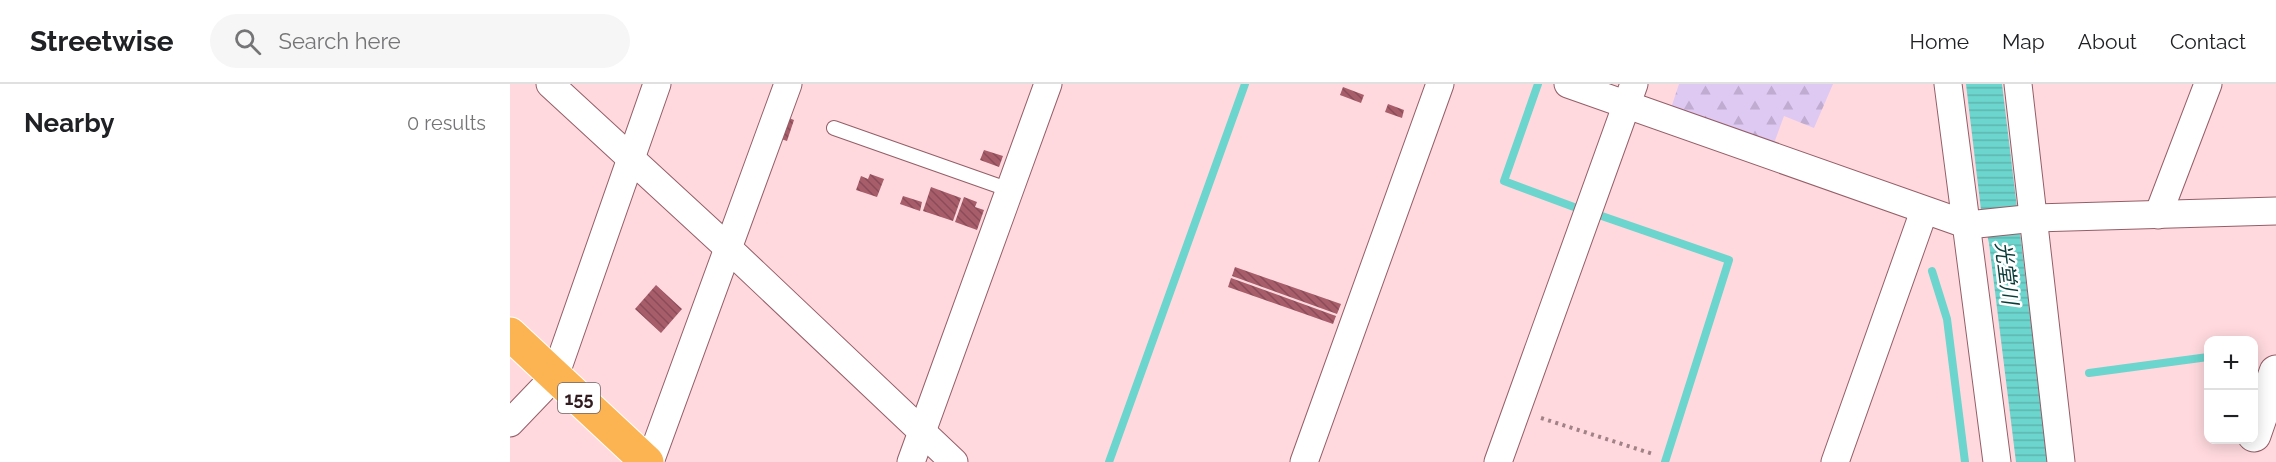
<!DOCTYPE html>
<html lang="en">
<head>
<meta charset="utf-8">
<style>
	body { margin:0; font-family:Raleway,"Noto Sans JP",sans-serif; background:#f6f6f6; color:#202124 }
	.controls { position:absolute; right:18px; bottom:18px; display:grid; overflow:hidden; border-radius:12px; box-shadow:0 3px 15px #0003 }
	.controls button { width:54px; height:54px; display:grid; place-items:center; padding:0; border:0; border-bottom:2px solid #e0e0e0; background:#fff; color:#202124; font:30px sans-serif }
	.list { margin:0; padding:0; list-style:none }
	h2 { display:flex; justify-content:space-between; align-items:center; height:78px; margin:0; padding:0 24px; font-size:26px }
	h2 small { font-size:20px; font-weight:400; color:#757577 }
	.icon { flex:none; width:33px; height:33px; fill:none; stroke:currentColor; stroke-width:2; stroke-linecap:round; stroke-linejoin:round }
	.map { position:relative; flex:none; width:1766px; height:378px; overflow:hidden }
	header { display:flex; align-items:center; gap:36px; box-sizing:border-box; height:84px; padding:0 30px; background:#fff; border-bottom:2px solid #e0e0e0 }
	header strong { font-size:28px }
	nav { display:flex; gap:33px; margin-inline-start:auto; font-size:21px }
	.search { width:420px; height:54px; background:#f6f6f6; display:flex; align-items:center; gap:15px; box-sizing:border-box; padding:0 21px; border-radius:33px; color:#757577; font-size:22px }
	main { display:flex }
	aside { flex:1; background:#fff }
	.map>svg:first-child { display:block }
	.forest { fill:url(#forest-firs) }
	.water { fill:url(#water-rules) }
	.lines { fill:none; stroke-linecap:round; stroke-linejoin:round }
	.stream { stroke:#6cd5cd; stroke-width:8 }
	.building { fill:url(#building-back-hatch) }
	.service-casing { stroke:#945e67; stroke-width:16 }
	.minor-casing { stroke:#945e67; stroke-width:29 }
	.secondary-casing { stroke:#945e67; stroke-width:35 }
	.trunk-casing { stroke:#fff; stroke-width:35 }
	.path { stroke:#a18287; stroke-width:4; stroke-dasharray:3 4.5; stroke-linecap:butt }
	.service { stroke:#fff; stroke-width:14 }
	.minor { stroke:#fff; stroke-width:27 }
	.secondary { stroke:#fff; stroke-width:33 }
	.trunk { stroke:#fcb452; stroke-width:33 }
	.labels { text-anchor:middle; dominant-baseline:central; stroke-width:5; stroke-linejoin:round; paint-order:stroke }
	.shield { fill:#fff; stroke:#706164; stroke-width:1.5 }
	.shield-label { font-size:18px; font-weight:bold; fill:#331d21 }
	.water-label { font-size:21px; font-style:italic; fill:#093c39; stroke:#fff }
</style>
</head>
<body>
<header>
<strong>Streetwise</strong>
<div class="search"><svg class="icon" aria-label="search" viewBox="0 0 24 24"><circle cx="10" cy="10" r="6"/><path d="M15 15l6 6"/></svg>Search here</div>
<nav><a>Home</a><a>Map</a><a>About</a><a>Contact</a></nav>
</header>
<main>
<aside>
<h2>Nearby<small>0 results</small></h2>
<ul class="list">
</ul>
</aside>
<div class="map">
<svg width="1766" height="378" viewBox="0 0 1766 378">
	<defs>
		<pattern id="forest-firs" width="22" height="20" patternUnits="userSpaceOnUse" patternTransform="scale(1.5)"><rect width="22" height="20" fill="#dec9f3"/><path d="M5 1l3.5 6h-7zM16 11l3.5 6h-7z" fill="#bfacd0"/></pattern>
		<pattern id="water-rules" width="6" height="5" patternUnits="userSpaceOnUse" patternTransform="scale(1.5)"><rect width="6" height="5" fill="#6cd5cd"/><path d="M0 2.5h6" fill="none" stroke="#5eb6b0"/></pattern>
		<pattern id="building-back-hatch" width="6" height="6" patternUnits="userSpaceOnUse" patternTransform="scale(1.5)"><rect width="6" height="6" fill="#a85d6b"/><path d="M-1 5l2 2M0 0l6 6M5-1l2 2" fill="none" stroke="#894c58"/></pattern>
	</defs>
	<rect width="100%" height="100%" fill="#ffd9de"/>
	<path class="forest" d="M 1169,0 L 1323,0 L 1304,44 L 1274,32 L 1263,62 L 1161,24 Z"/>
	<path class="water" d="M 1456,0 L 1492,0 L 1538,378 L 1506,378 L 1479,159 L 1471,126 Z"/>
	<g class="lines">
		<g class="stream">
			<path d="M 1028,0 L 994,97 L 1072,126"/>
			<path d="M 1086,130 L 1219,176 L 1155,378"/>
			<path d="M 1422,187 L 1437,235 L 1455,378"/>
			<path d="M 1579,289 L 1698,273"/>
			<path d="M 599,378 L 735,0"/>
		</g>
	</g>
	<g class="building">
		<path d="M 833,3 L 854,11 L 851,19 L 830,11 Z"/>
		<path d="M 878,20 L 894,26 L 892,34 L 875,28 Z"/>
		<path d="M 279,34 L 284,36 L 277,57 L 271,55 Z"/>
		<path d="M 474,66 L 493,72 L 489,83 L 470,76 Z"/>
		<path d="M 360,90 L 374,95 L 367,113 L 346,106 L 351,92 L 358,95 Z"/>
		<path d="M 421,103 L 451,114 L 443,137 L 413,127 Z"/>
		<path d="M 393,112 L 412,118 L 410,127 L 390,120 Z"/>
		<path d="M 454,113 L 467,118 L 465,123 L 474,126 L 467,146 L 445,138 Z"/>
		<path d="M 725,183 L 831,220 L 827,230 L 722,192 Z"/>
		<path d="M 721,194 L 826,232 L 823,240 L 718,203 Z"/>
		<path d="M 146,201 L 172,225 L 151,249 L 125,225 Z"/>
	</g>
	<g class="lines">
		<defs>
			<path id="service" d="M 324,44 L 500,106"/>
			<g id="minor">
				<path d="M 40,0 L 218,164 L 444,378"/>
				<path d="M 1058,0 L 1458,141 L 1525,134 L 1766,127"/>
				<path d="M 1438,0 L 1487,378"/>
				<path d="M 1508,0 L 1551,378"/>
				<path d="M 1648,131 L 1698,0"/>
				<path d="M 0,339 L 45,292 L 147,0"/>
				<path d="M 140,378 L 278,0"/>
				<path d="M 401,378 L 538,0"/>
				<path d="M 794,378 L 930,0"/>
				<path d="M 988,378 L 1124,0"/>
				<path d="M 1325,378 L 1414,127"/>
			</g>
			<path id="secondary" d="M 1744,351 L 1766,288"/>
			<path id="trunk" d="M 0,250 L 137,378"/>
		</defs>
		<use href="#service" class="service-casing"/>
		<use href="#minor" class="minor-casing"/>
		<use href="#secondary" class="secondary-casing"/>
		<use href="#trunk" class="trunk-casing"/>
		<path class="path" d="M 1031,334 L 1143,370"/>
		<use href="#service" class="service"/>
		<use href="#minor" class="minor"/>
		<use href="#secondary" class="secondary"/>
		<use href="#trunk" class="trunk"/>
	</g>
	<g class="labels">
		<rect class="shield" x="48" y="299" width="42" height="30" rx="4.5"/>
		<g class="shield-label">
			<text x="69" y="314">155</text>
		</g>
		<g class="water-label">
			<text transform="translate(1497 189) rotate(83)">光堂川</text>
		</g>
	</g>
</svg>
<div class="controls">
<button>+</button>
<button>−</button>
</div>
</div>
</main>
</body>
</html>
